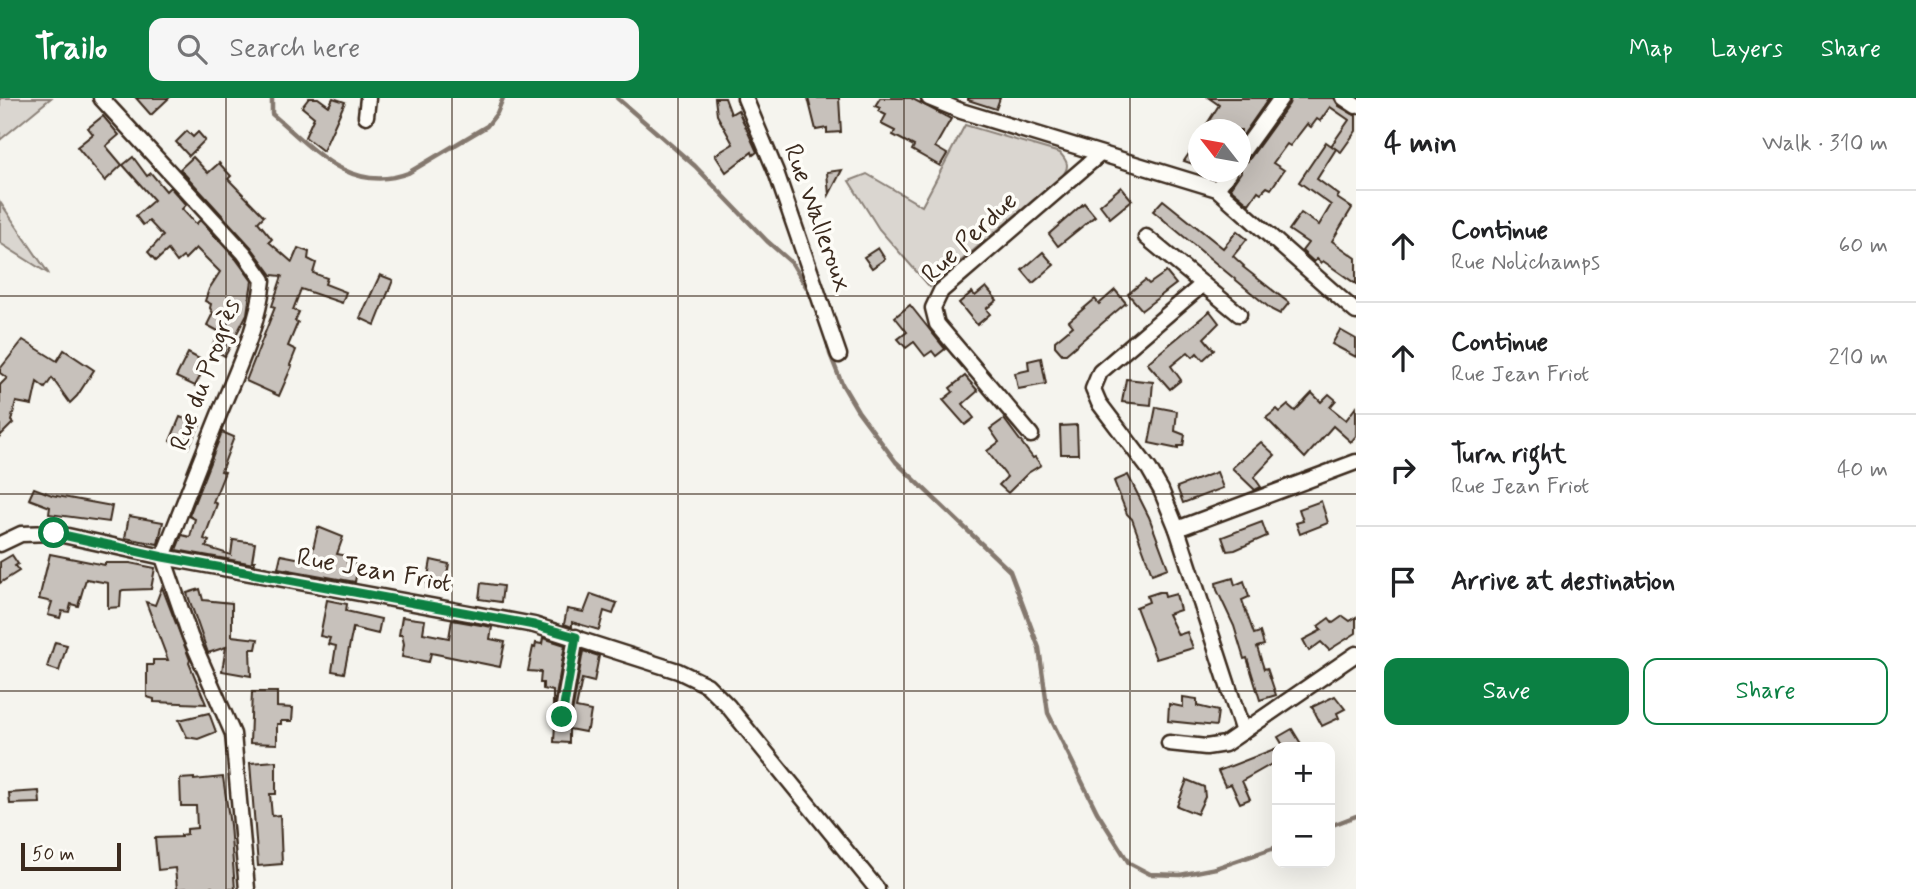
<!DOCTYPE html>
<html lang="en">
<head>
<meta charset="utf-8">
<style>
	body { margin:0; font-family:Mynerve,sans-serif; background:#f6f6f6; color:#202124 }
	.controls { position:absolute; right:21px; bottom:21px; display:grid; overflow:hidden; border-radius:14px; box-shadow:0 7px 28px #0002 }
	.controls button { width:63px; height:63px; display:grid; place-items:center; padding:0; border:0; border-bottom:2px solid #e0e0e0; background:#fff; color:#202124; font:35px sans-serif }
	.compass { position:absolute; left:1188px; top:21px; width:63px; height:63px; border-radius:50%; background:#fff; box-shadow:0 7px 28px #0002; rotate:301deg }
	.scale { position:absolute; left:21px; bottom:18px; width:100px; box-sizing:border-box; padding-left:7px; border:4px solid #3b2a1e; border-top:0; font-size:19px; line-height:24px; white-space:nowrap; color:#3b2a1e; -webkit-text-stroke:5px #fdfcf7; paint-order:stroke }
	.stop { position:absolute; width:21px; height:21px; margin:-16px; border:5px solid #0b8043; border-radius:50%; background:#fff }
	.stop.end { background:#0b8043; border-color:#fff; box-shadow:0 2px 7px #0008 }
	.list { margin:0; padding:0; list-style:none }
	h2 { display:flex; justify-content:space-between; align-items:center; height:91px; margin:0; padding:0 28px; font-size:30px }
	h2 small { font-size:23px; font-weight:400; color:#757577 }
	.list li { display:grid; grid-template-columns:46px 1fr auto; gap:21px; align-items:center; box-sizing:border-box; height:112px; padding:0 28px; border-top:2px solid #e0e0e0 }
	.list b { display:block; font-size:26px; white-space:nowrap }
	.list p { margin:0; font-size:23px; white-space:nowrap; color:#757577 }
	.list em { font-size:23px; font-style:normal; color:#757577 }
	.actions { display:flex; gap:14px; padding:21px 28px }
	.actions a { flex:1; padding:16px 0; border:2px solid #0b8043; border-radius:14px; text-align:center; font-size:24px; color:#0b8043 }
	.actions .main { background:#0b8043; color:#fff }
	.icon { flex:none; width:38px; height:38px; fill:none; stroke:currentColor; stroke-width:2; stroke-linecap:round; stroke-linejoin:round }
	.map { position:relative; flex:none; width:1356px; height:791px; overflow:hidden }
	header { display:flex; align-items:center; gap:42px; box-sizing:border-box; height:98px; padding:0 35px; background:#0b8043; color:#fff }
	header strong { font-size:33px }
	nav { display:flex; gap:38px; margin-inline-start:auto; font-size:24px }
	.search { width:490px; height:63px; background:#f6f6f6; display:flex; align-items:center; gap:18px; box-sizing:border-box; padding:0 24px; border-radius:14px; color:#757577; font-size:26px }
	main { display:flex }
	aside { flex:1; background:#fff }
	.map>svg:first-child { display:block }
	.green { fill:#dad6d0; stroke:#8a8077; stroke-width:2 }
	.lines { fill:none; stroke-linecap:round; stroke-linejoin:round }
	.stream { stroke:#84786e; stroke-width:4.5 }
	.building { fill:#c7c1bb; stroke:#3b2a1e; stroke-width:2 }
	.street-casing { stroke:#3b2a1e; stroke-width:19 }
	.street { stroke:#fdfcf7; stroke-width:14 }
	.route { stroke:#0b8043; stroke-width:9 }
	.grid { fill:none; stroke:#3b2a1e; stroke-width:2; stroke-opacity:0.55 }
	.labels { text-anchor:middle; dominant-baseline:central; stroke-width:7; stroke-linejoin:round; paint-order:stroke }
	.street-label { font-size:26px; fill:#3b2a1e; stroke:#fdfcf7 }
</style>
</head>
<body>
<header>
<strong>Trailo</strong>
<div class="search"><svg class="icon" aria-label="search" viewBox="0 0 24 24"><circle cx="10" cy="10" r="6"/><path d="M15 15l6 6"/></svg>Search here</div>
<nav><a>Map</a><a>Layers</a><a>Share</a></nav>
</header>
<main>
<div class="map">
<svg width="1356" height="791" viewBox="0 0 1356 791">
	<rect width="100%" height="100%" fill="#f5f4ee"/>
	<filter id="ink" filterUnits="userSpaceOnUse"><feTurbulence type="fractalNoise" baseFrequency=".0143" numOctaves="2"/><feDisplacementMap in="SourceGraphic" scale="14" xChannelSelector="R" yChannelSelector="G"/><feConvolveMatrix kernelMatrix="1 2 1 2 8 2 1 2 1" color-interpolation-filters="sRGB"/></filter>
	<g filter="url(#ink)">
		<g class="green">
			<path d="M 0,0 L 51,0 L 0,42 Z"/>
			<path d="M 965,27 L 1060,55 C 1067,63 1070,68 1063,77 L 930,189 L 879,131 L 849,83 L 867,76 L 922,108 Z"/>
			<path d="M 0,104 L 49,176 L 0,145 Z"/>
		</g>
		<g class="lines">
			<g class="stream">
				<path d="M 272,0 L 272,16 C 312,50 351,97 408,75 L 487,28 L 497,15 L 503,0"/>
				<path d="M 617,0 L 695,68 L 767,143 L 792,165 L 810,195"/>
				<path d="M 827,242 L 830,256 L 842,286 L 858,313 L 896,364 L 1010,473 L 1039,550 L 1048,615 L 1097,714 L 1129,765 L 1150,776 L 1180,777 L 1216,770 L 1277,749"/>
				<path d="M 1330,728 L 1356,718"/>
			</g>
		</g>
		<g class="building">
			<path d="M 136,0 L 169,0 L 151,17 Z"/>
			<path d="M 309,0 L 318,0 L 329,8 L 333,0 L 345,4 L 323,53 L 305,39 L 314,19 L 302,9 Z"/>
			<path d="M 715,0 L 725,0 L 731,16 L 738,12 L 757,54 L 753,57 L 752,54 L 726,74 L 715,57 L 733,46 L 717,17 Z"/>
			<path d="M 808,0 L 839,0 L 841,34 L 827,35 L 827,30 L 816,32 Z"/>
			<path d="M 880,0 L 911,0 L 951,21 L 935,49 L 947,56 L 940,68 L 912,52 L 914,48 L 893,37 L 895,33 L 881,26 L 886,17 L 878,13 L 880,10 L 875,8 Z"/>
			<path d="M 968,0 L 1000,0 L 996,11 L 968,2 Z"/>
			<path d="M 1209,0 L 1269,0 L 1241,40 L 1241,32 L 1203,32 L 1219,7 Z"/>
			<path d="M 1291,0 L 1334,0 L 1339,8 L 1356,18 L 1356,33 L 1341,54 L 1331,48 L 1349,22 L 1330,9 L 1320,23 L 1317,21 L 1311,29 L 1307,26 L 1290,48 L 1287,46 L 1273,65 L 1284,72 L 1271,91 L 1267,89 L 1261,95 L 1258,93 L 1249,106 L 1230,90 L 1241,74 L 1241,66 L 1248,63 L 1289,6 Z"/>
			<path d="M 103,18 L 119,37 L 106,48 L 122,67 L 105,83 L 77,49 L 93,36 L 88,30 Z"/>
			<path d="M 187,33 L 193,39 L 198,34 L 205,42 L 189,58 L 176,44 Z"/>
			<path d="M 1199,41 L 1199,68 L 1184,63 Z"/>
			<path d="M 1326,44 L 1336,51 L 1317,81 L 1339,97 L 1337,100 L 1352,110 L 1332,143 L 1356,160 L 1356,186 L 1323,163 L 1321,165 L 1317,161 L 1314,164 L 1302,153 L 1308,145 L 1289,132 L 1301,115 L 1319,127 L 1331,107 L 1299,84 Z"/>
			<path d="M 133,59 L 147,78 L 151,75 L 166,93 L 170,89 L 186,107 L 182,111 L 196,126 L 200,122 L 236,161 L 252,183 L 247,216 L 225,258 L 211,250 L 220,234 L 207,227 L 213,215 L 210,210 L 211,206 L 205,203 L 209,191 L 220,174 L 196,150 L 185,161 L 183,159 L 177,164 L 168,152 L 156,163 L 148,154 L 163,138 L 149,123 L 143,127 L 136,118 L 154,102 L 123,67 Z"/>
			<path d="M 193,59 L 208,75 L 219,65 L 231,78 L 228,81 L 264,118 L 258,124 L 272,141 L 269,144 L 292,164 L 298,150 L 309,154 L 308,161 L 316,165 L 313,175 L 327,180 L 325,186 L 346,194 L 342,205 L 301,191 L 293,212 L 299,214 L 295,223 L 298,224 L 288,248 L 296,252 L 290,267 L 292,268 L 279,298 L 246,283 L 275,209 L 272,208 L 282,178 L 272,177 L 251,149 L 180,71 Z"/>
			<path d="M 842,72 L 829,97 L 827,74 Z"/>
			<path d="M 1121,89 L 1132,102 L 1110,120 L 1100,107 Z"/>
			<path d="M 1163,102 L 1223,150 L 1237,133 L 1247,141 L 1233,158 L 1244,168 L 1243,169 L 1289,205 L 1280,216 L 1272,212 L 1153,113 Z"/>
			<path d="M 1084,105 L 1095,118 L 1058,148 L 1049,136 Z"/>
			<path d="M 878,150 L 885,161 L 872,170 L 864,159 Z"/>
			<path d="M 1043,154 L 1054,167 L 1033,185 L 1022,172 Z"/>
			<path d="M 1166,174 L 1176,186 L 1142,212 L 1128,196 L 1145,182 L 1149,186 Z"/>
			<path d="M 380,177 L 393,182 L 375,227 L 360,220 Z"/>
			<path d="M 986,189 L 997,202 L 986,211 L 990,216 L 977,227 L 959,205 L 972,194 L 975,198 Z"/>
			<path d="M 1115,192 L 1126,205 L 1066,256 L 1062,256 L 1055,248 L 1055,243 L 1073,228 L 1069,223 L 1095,201 L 1099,206 Z"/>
			<path d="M 910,207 L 945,251 L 936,258 L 932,253 L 925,258 L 914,244 L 906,250 L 898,241 L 907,234 L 895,219 Z"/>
			<path d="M 1210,213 L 1219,225 L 1204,240 L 1214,252 L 1203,262 L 1197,255 L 1193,259 L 1188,254 L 1171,268 L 1181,282 L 1170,291 L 1147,265 Z"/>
			<path d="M 1340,232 L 1356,241 L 1356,259 L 1332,246 Z"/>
			<path d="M 23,242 L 57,263 L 64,252 L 94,272 L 77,298 L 70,305 L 52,280 L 45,290 L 37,284 L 32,307 L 16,304 L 11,323 L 13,325 L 0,338 L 0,287 L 7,280 L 0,275 L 0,271 Z"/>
			<path d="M 188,255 L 207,265 L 195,288 L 176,279 Z"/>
			<path d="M 1041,260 L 1046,286 L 1018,291 L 1015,275 L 1029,272 L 1028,263 Z"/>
			<path d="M 965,278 L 978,293 L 963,306 L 974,320 L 965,327 L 943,302 L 953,294 L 950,290 Z"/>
			<path d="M 1126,281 L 1153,284 L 1151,307 L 1122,304 Z"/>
			<path d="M 1312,295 L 1321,304 L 1329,296 L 1336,302 L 1330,309 L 1346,322 L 1356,309 L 1356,338 L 1351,344 L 1333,328 L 1305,360 L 1266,320 L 1277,311 L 1280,314 L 1288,307 L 1295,313 Z"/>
			<path d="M 1156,309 L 1177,313 L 1175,333 L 1185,337 L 1183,348 L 1178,348 L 1178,351 L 1149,345 Z"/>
			<path d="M 180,319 L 200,327 L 188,350 L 170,343 Z"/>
			<path d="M 1004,321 L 1033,360 L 1035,359 L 1041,367 L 1028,375 L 1008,395 L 999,387 L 1007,379 L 987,353 L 999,344 L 990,331 Z"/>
			<path d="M 1077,327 L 1078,356 L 1061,356 L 1060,328 Z"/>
			<path d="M 222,334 L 234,339 L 221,373 L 225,374 L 213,404 L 217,406 L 204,441 L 209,443 L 206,449 L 231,457 L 233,442 L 255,445 L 252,463 L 255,463 L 254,466 L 176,452 L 182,437 L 190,439 L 195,421 L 189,418 Z"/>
			<path d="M 1261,344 L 1275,357 L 1254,379 L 1261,389 L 1255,392 L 1232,370 Z"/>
			<path d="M 1217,374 L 1223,390 L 1183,405 L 1177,389 Z"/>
			<path d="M 1128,377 L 1149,419 L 1168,470 L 1152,476 L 1132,421 L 1127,416 L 1114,383 Z"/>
			<path d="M 34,390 L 52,397 L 112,408 L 109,424 L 49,416 L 50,409 L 29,401 Z"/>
			<path d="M 1321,403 L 1328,425 L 1300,436 L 1296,425 L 1303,423 L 1299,411 Z"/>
			<path d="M 129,418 L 163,424 L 158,446 L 125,440 Z"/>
			<path d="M 1262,424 L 1267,438 L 1235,452 L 1227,453 L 1222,439 Z"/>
			<path d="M 318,429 L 343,439 L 337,456 L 348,458 L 347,465 L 358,467 L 355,484 L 278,470 L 281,457 L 306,462 L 312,455 Z"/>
			<path d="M 50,456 L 105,467 L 105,465 L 130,465 L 155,470 L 151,491 L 123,492 L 121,493 L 120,509 L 108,510 L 108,485 L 86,481 L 78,508 L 71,506 L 69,514 L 62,513 L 60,520 L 48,517 L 52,504 L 39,501 Z"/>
			<path d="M 12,457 L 18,466 L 15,468 L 19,473 L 0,485 L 0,464 Z"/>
			<path d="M 431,462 L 449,466 L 444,493 L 426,490 Z"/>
			<path d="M 1233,480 L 1235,487 L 1244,483 L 1249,499 L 1242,502 L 1254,536 L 1260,534 L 1264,547 L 1257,549 L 1264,571 L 1267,570 L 1276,597 L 1260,602 L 1247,560 L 1244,561 L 1234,528 L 1217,492 L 1216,485 Z"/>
			<path d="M 481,485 L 503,488 L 501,504 L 479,501 Z"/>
			<path d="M 162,489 L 190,562 L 189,565 L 206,606 L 154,604 L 154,601 L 147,599 L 147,567 L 153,567 L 153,562 L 168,562 L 146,504 L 155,507 Z"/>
			<path d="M 200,491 L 203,502 L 232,505 L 232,538 L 258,541 L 256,551 L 250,551 L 251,578 L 222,573 L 226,549 L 208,555 L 187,495 Z"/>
			<path d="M 1159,494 L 1164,494 L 1165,499 L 1176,496 L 1180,512 L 1168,516 L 1178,537 L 1187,534 L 1193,550 L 1156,561 L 1136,509 L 1149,504 L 1147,498 Z"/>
			<path d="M 591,496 L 617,505 L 613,516 L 604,513 L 599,532 L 572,524 L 572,529 L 564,526 L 567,511 L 584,514 Z"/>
			<path d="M 327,502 L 347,506 L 346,513 L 381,521 L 378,536 L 353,530 L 344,575 L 332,573 L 336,548 L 328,546 L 330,540 L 320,538 Z"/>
			<path d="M 1343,518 L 1350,523 L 1356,519 L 1356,535 L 1329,552 L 1321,544 L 1309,553 L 1303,542 L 1322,532 L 1318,528 L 1329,520 L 1333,525 Z"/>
			<path d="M 402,519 L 425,522 L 423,535 L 449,540 L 452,522 L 492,529 L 490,541 L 505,544 L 500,569 L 431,555 L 429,564 L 402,559 L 404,546 L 402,537 L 399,537 Z"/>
			<path d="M 543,540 L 565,547 L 553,615 L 553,593 L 543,591 L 543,585 L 540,585 L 541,574 L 528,573 L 533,549 L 535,550 L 536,545 L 542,546 Z"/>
			<path d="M 55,544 L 67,547 L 59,573 L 47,569 Z"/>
			<path d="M 583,553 L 599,558 L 594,584 L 582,581 L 576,610 L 591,613 L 588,631 L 586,631 L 585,634 L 569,631 L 569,645 L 554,644 L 555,626 L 565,628 L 571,621 Z"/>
			<path d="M 252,594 L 277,594 L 277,609 L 293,610 L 292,623 L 281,623 L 281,626 L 277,626 L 277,646 L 250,645 Z"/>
			<path d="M 1335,598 L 1345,611 L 1337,615 L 1339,620 L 1322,628 L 1312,609 Z"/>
			<path d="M 1183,599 L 1197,601 L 1197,608 L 1218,613 L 1216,628 L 1168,623 L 1169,606 L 1183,609 Z"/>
			<path d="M 209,615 L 216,634 L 198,641 L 187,639 L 179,622 Z"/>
			<path d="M 1292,631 L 1303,649 L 1284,649 L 1278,639 Z"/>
			<path d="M 1277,650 L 1277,663 L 1242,683 L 1250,701 L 1240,705 L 1231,686 L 1225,688 L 1218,673 Z"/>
			<path d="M 276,663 L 276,696 L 270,696 L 272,718 L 280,717 L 282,766 L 258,768 L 250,665 Z"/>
			<path d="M 223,679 L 230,727 L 235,791 L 212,791 L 212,789 L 177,791 L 175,770 L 158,772 L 155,740 L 181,739 L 181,737 L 187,736 L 187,731 L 197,730 L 196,708 L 181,708 L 180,681 L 194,680 L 194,682 Z"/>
			<path d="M 1187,682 L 1204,689 L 1205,699 L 1197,716 L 1177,708 Z"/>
			<path d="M 39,693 L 40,705 L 10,706 L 9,695 Z"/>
		</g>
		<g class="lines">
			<defs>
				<g id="street">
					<path d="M 101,0 L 244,155 L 263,182 C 258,231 236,274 218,319 C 199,366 181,413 163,459"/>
					<path d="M 745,0 L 776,74 L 839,257"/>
					<path d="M 929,0 L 961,13 L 1217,91 L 1356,214"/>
					<path d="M 1344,0 L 1356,8"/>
					<path d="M 366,18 L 368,0"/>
					<path d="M 1240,57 L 1281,0"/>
					<path d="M 1217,91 L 1229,74"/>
					<path d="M 1146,139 L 1239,216"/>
					<path d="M 1203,186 L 1100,274 L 1093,291 L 1099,305 L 1149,371 L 1161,392 L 1177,431 L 1243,634"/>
					<path d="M 1031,337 L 937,226 L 933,210 L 941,193 L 1100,56"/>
					<path d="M 1177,431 L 1356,364"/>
					<path d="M 0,446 L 21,436 L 54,435 L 163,459 L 534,527 L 678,573 L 707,587 L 728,608 L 877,791"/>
					<path d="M 163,459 L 190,538 L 233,636 L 247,791"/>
					<path d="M 562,619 L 576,539"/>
					<path d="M 1169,645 L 1206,649 L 1225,646 L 1356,556"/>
				</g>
			</defs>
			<use href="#street" class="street-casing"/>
			<use href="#street" class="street"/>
		</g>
	</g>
	<g class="lines" filter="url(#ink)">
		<path class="route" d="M 54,435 L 163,459 L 534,527 L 576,539 L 562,619"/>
	</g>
	<path class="grid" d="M 226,0 L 226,791M 452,0 L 452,791M 678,0 L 678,791M 904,0 L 904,791M 1130,0 L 1130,791M 0,198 L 1356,198M 0,396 L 1356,396M 0,593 L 1356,593"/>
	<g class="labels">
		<g class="street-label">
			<text transform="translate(817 120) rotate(70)">Rue Walleroux</text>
			<text transform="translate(970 140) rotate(-43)">Rue Perdue</text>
			<text transform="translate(206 277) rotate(-70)">Rue du Progrès</text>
			<text transform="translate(374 473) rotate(10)">Rue Jean Friot</text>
		</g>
	</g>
</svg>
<div class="controls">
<button>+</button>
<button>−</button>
</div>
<svg class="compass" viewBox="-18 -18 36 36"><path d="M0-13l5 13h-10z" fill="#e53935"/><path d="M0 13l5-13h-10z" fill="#757577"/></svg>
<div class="scale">50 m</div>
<div class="stop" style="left:54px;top:435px"></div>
<div class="stop end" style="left:562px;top:619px"></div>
</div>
<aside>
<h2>4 min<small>Walk · 310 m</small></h2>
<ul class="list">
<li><svg class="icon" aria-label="ahead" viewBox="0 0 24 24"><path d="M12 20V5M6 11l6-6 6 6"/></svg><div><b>Continue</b><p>Rue Nolichamps</p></div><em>60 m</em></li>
<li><svg class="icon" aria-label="ahead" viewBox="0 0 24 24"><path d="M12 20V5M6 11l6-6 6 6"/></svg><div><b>Continue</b><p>Rue Jean Friot</p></div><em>210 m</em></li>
<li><svg class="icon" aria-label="right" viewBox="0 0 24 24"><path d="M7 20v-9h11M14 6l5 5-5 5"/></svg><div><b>Turn right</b><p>Rue Jean Friot</p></div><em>40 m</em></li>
<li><svg class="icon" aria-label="arrive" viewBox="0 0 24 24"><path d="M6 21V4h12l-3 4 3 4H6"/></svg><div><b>Arrive at destination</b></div></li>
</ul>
<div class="actions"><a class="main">Save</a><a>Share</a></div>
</aside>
</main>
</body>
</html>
